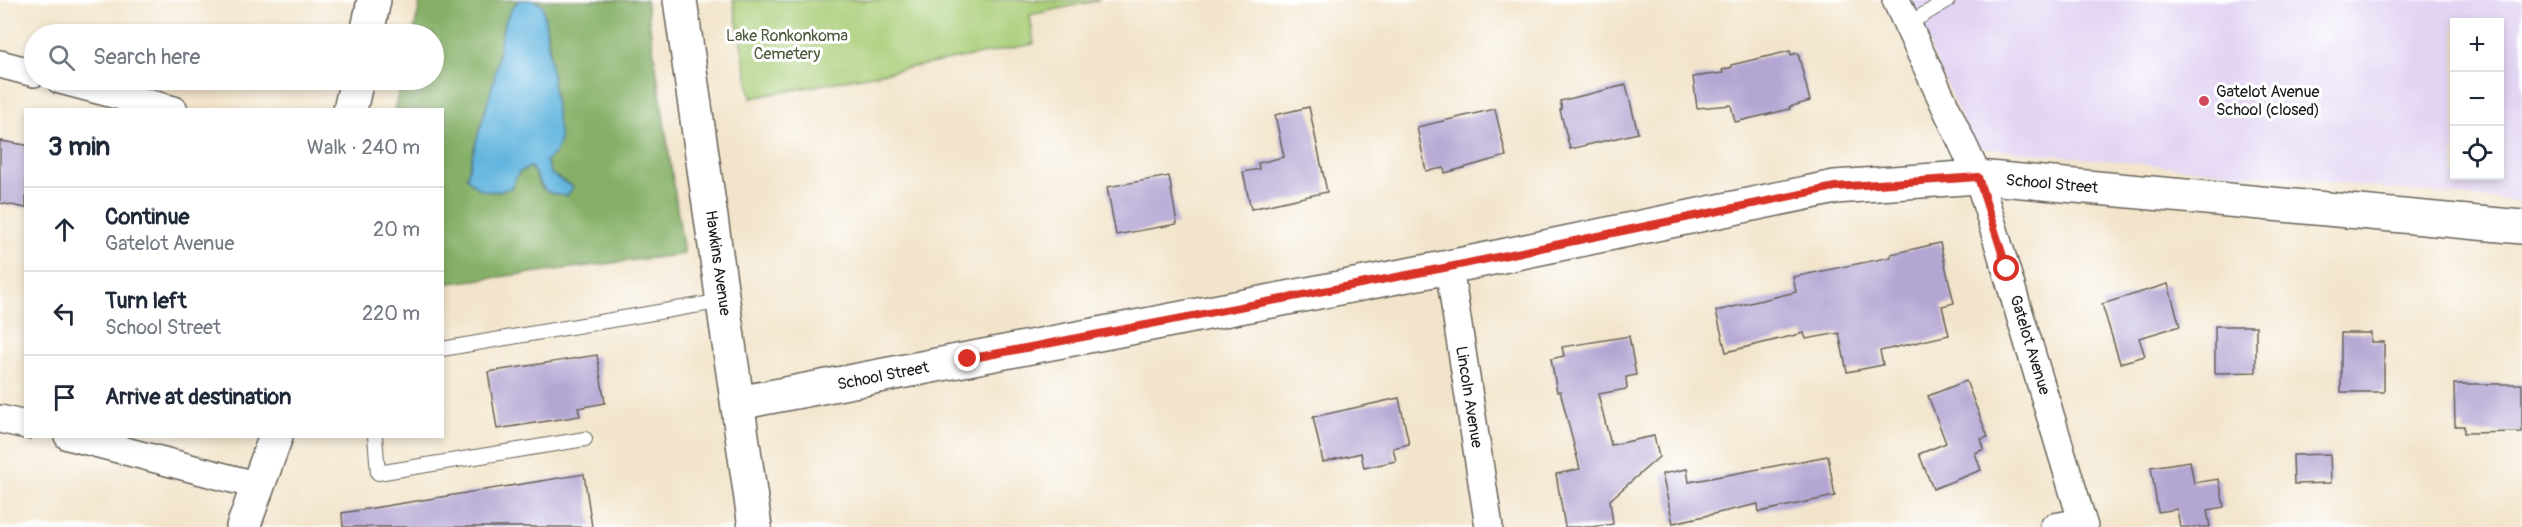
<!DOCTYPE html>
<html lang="en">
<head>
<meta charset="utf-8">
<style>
	body { margin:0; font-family:Pangolin,sans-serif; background:#f6f6f7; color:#1f2937 }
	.controls { position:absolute; right:18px; top:18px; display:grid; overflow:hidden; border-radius:0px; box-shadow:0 3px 9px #0003 }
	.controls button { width:54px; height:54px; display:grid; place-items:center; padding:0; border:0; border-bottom:2px solid #e0e1e3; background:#fff; color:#1f2937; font:30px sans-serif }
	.stop { position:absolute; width:18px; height:18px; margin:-14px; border:4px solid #d93025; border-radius:50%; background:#fff }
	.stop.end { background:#d93025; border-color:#fff; box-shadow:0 2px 6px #0008 }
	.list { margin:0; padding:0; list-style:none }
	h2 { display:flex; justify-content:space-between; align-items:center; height:78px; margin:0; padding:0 24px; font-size:26px }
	h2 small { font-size:20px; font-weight:400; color:#747a83 }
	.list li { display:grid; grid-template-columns:39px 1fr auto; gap:18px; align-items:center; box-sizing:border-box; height:84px; padding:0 24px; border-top:2px solid #e0e1e3 }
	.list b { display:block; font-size:22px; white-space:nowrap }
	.list p { margin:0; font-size:20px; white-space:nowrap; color:#747a83 }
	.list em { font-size:20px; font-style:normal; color:#747a83 }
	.icon { flex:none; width:33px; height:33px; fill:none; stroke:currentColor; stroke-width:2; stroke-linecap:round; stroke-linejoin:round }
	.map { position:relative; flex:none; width:2522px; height:527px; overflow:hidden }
	.search { position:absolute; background:#fff; box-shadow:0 3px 9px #0003; left:24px; top:24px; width:420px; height:66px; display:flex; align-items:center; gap:15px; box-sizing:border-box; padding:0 21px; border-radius:33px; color:#747a83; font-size:22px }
	.panel { position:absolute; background:#fff; box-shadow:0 3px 9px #0003; left:24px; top:108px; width:420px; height:330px; border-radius:0px }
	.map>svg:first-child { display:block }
	.built { fill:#e2d4f3; fill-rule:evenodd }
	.green { fill:#a9cd77; stroke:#62744a; stroke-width:1.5 }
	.forest { fill:#86b068; stroke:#516642; stroke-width:1.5 }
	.water { fill:#63b6df; stroke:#40697e; stroke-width:1.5 }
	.building { fill:#b4a6d3 }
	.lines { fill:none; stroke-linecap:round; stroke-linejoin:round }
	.lane-casing { stroke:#676259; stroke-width:16 }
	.street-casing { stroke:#676259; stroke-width:30 }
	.secondary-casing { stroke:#676259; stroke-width:36 }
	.lane { stroke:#fff; stroke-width:14 }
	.street { stroke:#fff; stroke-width:27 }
	.secondary { stroke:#fff; stroke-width:33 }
	.route { stroke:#d93025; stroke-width:8 }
	.poi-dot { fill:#d1495b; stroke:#fff; stroke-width:2 }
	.labels { text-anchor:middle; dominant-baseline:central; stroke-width:6; stroke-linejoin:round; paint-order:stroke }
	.park-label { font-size:16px; fill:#4d5a3c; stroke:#fff }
	.poi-label { font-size:16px; fill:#1c1c1c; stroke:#fff; text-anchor:start }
	.street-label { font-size:16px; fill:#1c1c1c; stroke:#fff }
</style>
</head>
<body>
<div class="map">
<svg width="2522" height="527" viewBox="0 0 2522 527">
	<rect width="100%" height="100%" fill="#fff"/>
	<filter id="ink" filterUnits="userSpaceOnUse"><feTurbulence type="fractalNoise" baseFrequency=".0167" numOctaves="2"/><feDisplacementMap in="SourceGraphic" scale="12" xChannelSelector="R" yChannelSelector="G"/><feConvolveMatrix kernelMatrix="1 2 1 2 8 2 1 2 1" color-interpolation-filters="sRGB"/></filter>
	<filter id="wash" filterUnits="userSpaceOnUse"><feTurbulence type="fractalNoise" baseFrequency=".008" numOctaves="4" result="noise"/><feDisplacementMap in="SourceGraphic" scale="24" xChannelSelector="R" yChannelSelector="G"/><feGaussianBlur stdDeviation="1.35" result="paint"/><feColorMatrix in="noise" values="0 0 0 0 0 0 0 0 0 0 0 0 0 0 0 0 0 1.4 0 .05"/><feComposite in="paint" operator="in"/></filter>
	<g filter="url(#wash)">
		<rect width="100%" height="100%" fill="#f2e4ca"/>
		<path class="built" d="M 1909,0 L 2522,0 L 2522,202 L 1974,147 ZM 2454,22 L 2500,22 L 2500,176 L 2454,176 Z"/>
		<path class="green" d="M 733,0 L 1100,0 L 1030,15 L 1034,44 L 751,98 Z"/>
		<path class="forest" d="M 421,0 L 519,0 C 497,23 501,54 493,83 C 485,114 474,145 467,177 L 511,188 L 519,172 L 531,167 L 542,189 L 573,187 L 551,174 L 546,160 L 550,50 L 543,6 L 532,0 L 646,0 L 684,254 L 443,284 L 442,110 L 394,110 L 402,80 L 434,80 L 434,34 L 413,34 Z"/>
		<path class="water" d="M 519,0 L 532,0 L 543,5 L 560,140 L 555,153 L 546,161 L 551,174 L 573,187 L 567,196 C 538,193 545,188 531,167 L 519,172 L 511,188 C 493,194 478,194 467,177 C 474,145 485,114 493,83 C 501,54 497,22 519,0 Z"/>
		<g id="blocks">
			<g class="building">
				<path d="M 1790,51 L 1791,55 L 1798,53 L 1810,101 L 1789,107 L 1790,109 L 1735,122 L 1731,105 L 1697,108 L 1693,77 L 1723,73 L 1722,70 L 1732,67 L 1731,65 Z"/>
				<path d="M 1626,85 L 1638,133 L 1570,149 L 1560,110 L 1562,109 L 1560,101 Z"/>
				<path d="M 1309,107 L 1327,192 L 1251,209 L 1243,172 L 1259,169 L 1258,163 L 1284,157 L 1275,115 Z"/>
				<path d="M 1495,109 L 1506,156 L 1445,173 L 1444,168 L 1426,171 L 1417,127 Z"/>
				<path d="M 0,141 L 26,145 L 26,208 L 0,203 Z"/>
				<path d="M 1169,176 L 1177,224 L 1116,235 L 1107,187 Z"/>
				<path d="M 1940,243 L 1954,303 L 1942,306 L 1949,335 L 1880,351 L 1883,365 L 1847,372 L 1839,333 L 1806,339 L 1804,333 L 1726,352 L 1716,311 L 1796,292 L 1793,277 L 1891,257 L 1891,254 Z"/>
				<path d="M 2168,284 L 2180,326 L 2139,338 L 2145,356 L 2120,363 L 2102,304 Z"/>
				<path d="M 2215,326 L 2256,326 L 2256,372 L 2215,373 Z"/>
				<path d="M 2341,333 L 2371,333 L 2371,342 L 2384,342 L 2384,392 L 2341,392 Z"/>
				<path d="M 1629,336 L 1636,375 L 1626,377 L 1627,389 L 1598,394 L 1611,445 L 1654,436 L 1659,457 L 1610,500 L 1613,524 L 1591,527 L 1565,527 L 1556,474 L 1580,469 L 1560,391 L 1557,392 L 1551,359 L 1564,356 L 1562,347 Z"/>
				<path d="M 597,355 L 605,403 L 578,408 L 580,416 L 497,429 L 488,372 Z"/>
				<path d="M 1966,381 L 1988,437 L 1981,439 L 1984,449 L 1975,453 L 1981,470 L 1933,489 L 1919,454 L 1946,443 L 1928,396 Z"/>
				<path d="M 2454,384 L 2522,384 L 2522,432 L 2464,433 L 2464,426 L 2455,426 Z"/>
				<path d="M 1399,398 L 1409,444 L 1393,448 L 1396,461 L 1364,468 L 1361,453 L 1323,462 L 1313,417 Z"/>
				<path d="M 2330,454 L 2331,483 L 2294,484 L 2293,455 Z"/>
				<path d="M 1828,456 L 1835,496 L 1759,512 L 1758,504 L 1673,523 L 1662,474 L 1687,469 L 1689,482 Z"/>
				<path d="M 2190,461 L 2194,483 L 2219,479 L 2224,507 L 2207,510 L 2210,527 L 2180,527 L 2177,509 L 2158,512 L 2151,467 Z"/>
				<path d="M 584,474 L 592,527 L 343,527 L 342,513 Z"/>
			</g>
		</g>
	</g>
	<g filter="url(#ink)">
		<use href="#blocks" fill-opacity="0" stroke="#676259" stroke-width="1.5"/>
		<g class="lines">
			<defs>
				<g id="lane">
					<path d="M 1908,24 L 1948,0"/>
					<path d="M 442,349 L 723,301"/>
					<path d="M 375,436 L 378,473 L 585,439"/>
				</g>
				<g id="street">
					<path d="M 1896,0 L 1978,177 L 2084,527"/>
					<path d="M 0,64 L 34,73"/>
					<path d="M 60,80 L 174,110"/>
					<path d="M 1449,267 L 1489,527"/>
					<path d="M 0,419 L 26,425"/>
					<path d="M 68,436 L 259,486"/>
					<path d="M 2054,527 L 2082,522"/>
				</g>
				<g id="secondary">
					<path d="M 680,0 L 755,527"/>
					<path d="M 367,34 L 374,0"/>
					<path d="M 350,110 L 357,80"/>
					<path d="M 738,403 L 1449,267 L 1835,187 L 1978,177 L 2522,227"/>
					<path d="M 243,527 L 276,436"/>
				</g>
			</defs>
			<use href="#lane" class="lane-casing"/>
			<use href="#street" class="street-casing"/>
			<use href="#secondary" class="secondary-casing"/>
			<use href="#lane" class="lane"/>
			<use href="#street" class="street"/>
			<use href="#secondary" class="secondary"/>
		</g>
	</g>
	<g class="lines" filter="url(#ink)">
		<path class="route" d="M 968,359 L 1449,267 L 1835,187 L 1978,177 L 2007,269"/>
	</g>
	<circle class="poi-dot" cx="2204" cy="101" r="6"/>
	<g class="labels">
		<g class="park-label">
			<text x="787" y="36">Lake Ronkonkoma<tspan x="787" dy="18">Cemetery</tspan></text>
		</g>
		<g class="poi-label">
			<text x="2216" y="92">Gatelot Avenue<tspan x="2216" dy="18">School (closed)</tspan></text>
		</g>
		<g class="street-label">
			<text transform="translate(2052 184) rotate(5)">School Street</text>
			<text transform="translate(718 263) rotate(82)">Hawkins Avenue</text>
			<text transform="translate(2030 345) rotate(73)">Gatelot Avenue</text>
			<text transform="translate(883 376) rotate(-11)">School Street</text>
			<text transform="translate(1469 397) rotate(81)">Lincoln Avenue</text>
		</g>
	</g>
</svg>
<div class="controls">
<button>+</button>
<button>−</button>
<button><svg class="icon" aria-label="locate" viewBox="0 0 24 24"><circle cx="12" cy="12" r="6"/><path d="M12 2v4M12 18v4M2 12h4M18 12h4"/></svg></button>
</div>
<div class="stop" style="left:2007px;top:269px"></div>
<div class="stop end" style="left:968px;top:359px"></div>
<div class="search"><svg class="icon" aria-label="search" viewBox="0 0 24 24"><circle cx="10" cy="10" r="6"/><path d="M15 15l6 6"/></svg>Search here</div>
<section class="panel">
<h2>3 min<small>Walk · 240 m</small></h2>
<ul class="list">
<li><svg class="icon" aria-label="ahead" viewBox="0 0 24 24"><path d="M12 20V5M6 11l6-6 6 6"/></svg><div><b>Continue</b><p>Gatelot Avenue</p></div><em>20 m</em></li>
<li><svg class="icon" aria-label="left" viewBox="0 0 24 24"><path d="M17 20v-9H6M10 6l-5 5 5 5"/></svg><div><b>Turn left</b><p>School Street</p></div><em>220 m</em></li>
<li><svg class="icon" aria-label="arrive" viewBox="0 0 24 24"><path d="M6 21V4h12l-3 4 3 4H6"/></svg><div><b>Arrive at destination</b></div></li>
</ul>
</section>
</div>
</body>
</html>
